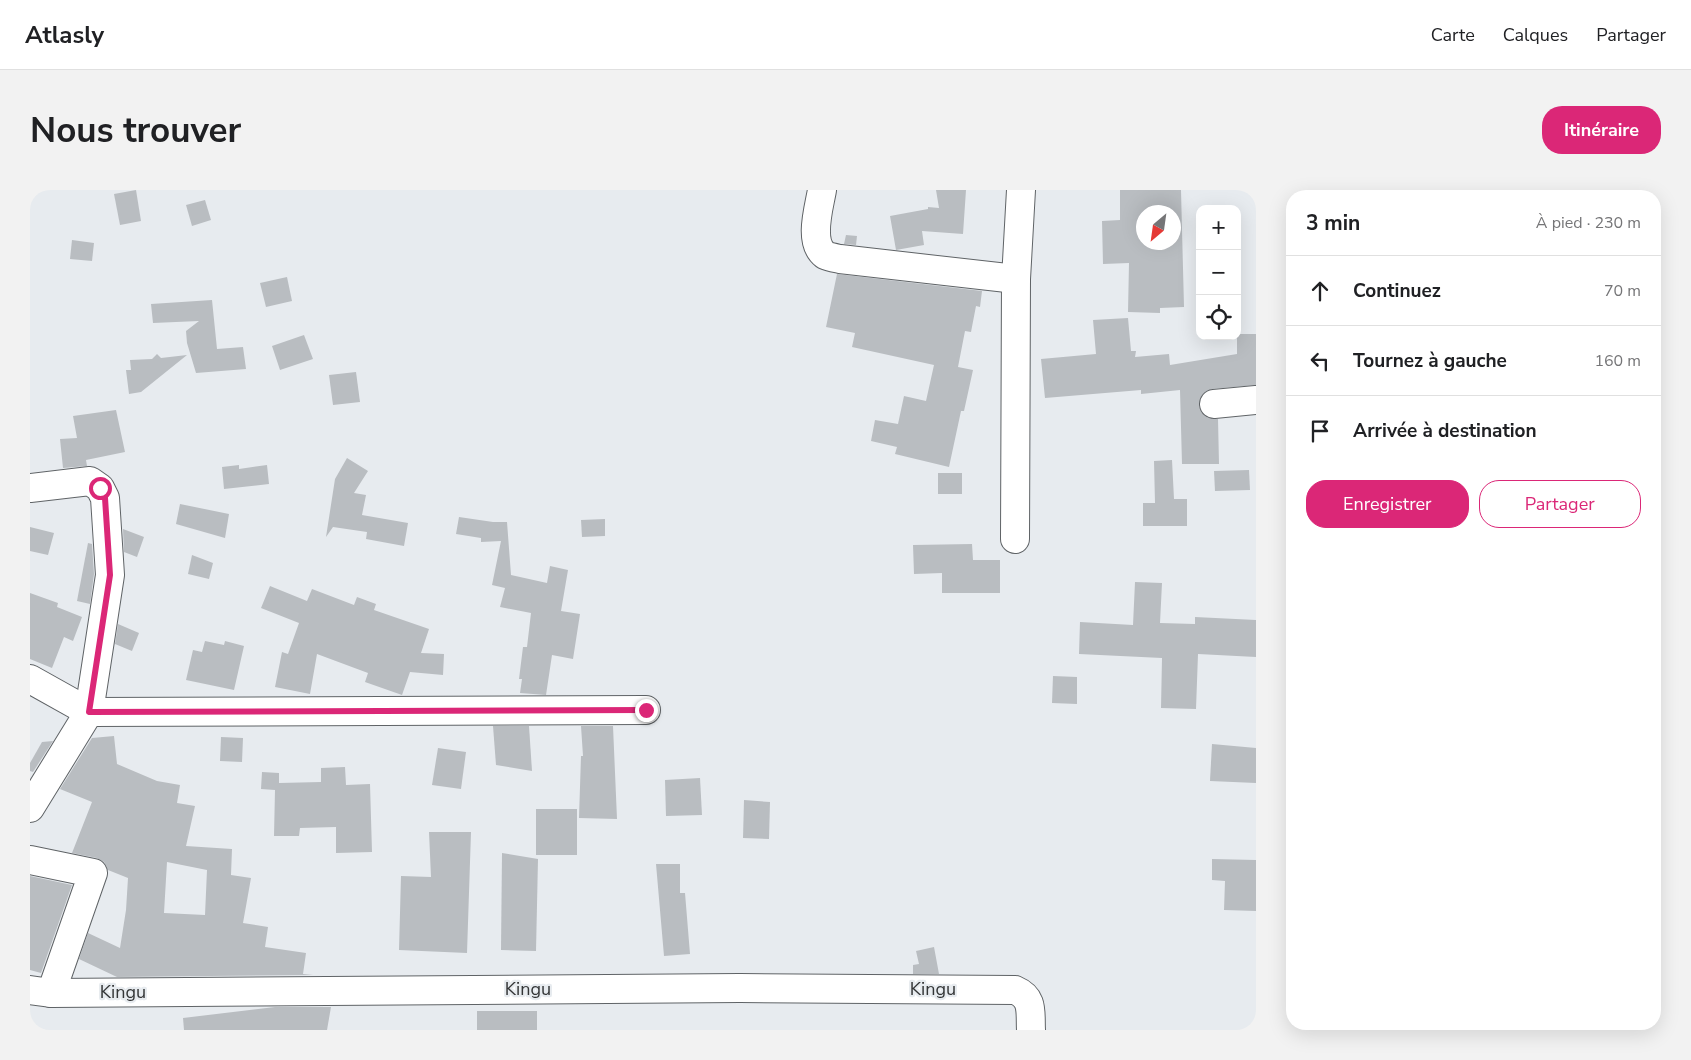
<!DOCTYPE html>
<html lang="fr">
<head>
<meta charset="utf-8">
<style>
	body { margin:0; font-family:"Nunito Sans",sans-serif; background:#f2f2f2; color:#202124 }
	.controls { position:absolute; right:15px; top:15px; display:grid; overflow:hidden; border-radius:10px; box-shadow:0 5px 20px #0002 }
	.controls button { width:45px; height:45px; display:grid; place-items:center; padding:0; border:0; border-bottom:1px solid #e0e0e0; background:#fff; color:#202124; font:25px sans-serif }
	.compass { position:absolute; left:1106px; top:15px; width:45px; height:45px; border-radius:50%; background:#fff; box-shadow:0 5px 20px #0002; rotate:209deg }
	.stop { position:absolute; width:15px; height:15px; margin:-11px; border:4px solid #db2777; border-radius:50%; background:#fff }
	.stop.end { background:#db2777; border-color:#fff; box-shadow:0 1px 5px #0008 }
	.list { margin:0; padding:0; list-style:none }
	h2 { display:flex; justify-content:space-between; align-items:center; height:65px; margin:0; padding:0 20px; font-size:21px }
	h2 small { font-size:16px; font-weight:400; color:#757577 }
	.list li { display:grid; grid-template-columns:32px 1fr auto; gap:15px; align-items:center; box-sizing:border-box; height:70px; padding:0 20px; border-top:1px solid #e0e0e0 }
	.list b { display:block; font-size:19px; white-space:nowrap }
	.list em { font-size:16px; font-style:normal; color:#757577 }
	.actions { display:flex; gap:10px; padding:15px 20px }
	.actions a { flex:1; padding:11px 0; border:1px solid #db2777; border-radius:20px; text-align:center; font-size:18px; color:#db2777 }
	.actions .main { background:#db2777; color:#fff }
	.icon { flex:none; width:28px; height:28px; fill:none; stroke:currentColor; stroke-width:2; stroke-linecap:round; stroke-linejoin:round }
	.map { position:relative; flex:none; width:1226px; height:840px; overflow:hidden; border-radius:20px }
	header { display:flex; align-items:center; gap:30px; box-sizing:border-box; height:70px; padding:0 25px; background:#fff; border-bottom:1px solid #e0e0e0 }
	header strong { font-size:24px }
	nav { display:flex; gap:28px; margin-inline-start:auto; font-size:18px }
	.intro { display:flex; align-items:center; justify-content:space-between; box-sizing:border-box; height:120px; padding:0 30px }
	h1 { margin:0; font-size:35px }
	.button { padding:12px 22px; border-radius:20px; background:#db2777; color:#fff; font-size:18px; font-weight:700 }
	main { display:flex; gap:30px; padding:0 30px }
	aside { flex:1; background:#fff; border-radius:20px; box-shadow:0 5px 20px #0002 }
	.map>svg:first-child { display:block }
	.building { fill:#b9bdc1; fill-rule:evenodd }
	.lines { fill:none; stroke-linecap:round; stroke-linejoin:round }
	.minor-casing { stroke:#5f6366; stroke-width:30 }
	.minor { stroke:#fff; stroke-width:28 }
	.route { stroke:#db2777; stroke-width:6 }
	.labels { text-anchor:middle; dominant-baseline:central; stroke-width:4.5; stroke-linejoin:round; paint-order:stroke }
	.street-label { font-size:18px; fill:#333536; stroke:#e7ebef }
</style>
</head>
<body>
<header>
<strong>Atlasly</strong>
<nav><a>Carte</a><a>Calques</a><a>Partager</a></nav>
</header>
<div class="intro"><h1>Nous trouver</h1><a class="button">Itinéraire</a></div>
<main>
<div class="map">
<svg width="1226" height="840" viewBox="0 0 1226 840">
	<rect width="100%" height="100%" fill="#e7ebef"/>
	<g class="building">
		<path d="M 106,0 L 111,31 L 90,35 L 84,4 Z"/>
		<path d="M 906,0 L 936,0 L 933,44 L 892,41 L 894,55 L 866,60 L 860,26 L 898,19 L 898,17 L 909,18 Z"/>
		<path d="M 1090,0 L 1151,0 L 1154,117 L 1130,118 L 1130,123 L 1098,122 L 1099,73 L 1073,74 L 1072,31 L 1090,30 ZM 1114,22 L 1144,22 L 1144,52 L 1114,52 Z"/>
		<path d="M 175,10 L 181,30 L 162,36 L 156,15 Z"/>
		<path d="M 816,45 L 827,46 L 826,55 L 814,54 Z"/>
		<path d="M 42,50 L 64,53 L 62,71 L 40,69 Z"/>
		<path d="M 807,84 L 952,101 L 950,117 L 946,116 L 941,142 L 935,141 L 928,177 L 943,180 L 934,221 L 931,221 L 919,277 L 865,264 L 867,257 L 841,251 L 845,230 L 868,234 L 874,206 L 896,211 L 904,175 L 822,157 L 825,143 L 796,137 Z"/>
		<path d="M 257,87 L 262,111 L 236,117 L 230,93 Z"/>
		<path d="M 182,110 L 187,159 L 213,157 L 216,179 L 166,183 L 157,153 L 156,141 L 169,131 L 123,133 L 121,114 Z"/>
		<path d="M 1098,128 L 1101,161 L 1106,161 L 1105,167 L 1139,164 L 1140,175 L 1207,164 L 1207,144 L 1226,144 L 1226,195 L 1182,199 L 1175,202 L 1170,208 L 1169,216 L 1172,223 L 1178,228 L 1188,229 L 1189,274 L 1152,274 L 1150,200 L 1111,204 L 1111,200 L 1015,208 L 1011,169 L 1066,164 L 1063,130 Z"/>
		<path d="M 274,145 L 283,169 L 250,180 L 242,156 Z"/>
		<path d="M 127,164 L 131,168 L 157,165 L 111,202 L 99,204 L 96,180 L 101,180 L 100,170 L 122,169 Z"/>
		<path d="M 326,182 L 330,212 L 303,215 L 299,185 Z"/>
		<path d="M 86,220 L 95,262 L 56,270 L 57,276 L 33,278 L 30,249 L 47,248 L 43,226 Z"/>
		<path d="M 317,268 L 338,281 L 324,303 L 336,305 L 332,325 L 378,333 L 374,356 L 336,349 L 337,342 L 303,337 L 296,347 L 305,289 Z"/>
		<path d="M 1142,270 L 1144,309 L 1157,309 L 1157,336 L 1113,336 L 1113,313 L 1125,313 L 1124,271 Z"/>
		<path d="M 209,275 L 209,279 L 237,275 L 239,294 L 194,299 L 192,277 Z"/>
		<path d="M 1219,280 L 1220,300 L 1185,301 L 1184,281 Z"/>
		<rect x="908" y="283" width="24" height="21"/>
		<path d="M 150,314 L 199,324 L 195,348 L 146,334 Z"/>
		<path d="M 429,327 L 463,332 L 477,332 L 481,385 L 517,393 L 520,376 L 538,380 L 531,421 L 550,424 L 543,469 L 522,465 L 516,505 L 490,503 L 492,489 L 489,489 L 493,457 L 497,457 L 501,423 L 470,417 L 475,398 L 462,395 L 471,351 L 451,352 L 451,348 L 426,344 Z"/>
		<path d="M 575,329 L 575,346 L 552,347 L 551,330 Z"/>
		<path d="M 0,337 L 24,343 L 18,365 L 0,361 Z"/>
		<path d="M 93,339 L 114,347 L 107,367 L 94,362 Z"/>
		<path d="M 58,353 L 62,354 L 64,384 L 60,414 L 47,411 Z"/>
		<path d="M 942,354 L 943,370 L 970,370 L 970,403 L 912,403 L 912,383 L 884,384 L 883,355 Z"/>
		<path d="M 162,365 L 183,373 L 179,389 L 158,384 Z"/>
		<path d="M 1105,392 L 1132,393 L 1130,433 L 1165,434 L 1165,427 L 1226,430 L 1226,467 L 1168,464 L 1166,519 L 1131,518 L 1132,468 L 1049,464 L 1050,432 L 1103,435 Z"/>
		<path d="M 240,396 L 277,411 L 282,399 L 324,415 L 327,407 L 346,414 L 344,420 L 399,439 L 391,463 L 414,464 L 413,485 L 380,482 L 372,505 L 335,492 L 338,483 L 287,464 L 280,504 L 245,497 L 252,462 L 258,464 L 269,433 L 231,418 Z"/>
		<path d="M 0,403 L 28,413 L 27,417 L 52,427 L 43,451 L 34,447 L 22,478 L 0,469 Z"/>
		<path d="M 88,434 L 109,443 L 102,461 L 85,454 Z"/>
		<path d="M 175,451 L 194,455 L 195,451 L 214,456 L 204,500 L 156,490 L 163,460 L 172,462 Z"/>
		<path d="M 1023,486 L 1047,487 L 1047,514 L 1022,513 Z"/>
		<path d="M 463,536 L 499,536 L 502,581 L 466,575 Z"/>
		<path d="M 551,536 L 583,536 L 587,629 L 549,628 L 551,566 L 553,566 Z"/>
		<path d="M 84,546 L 87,574 L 127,591 L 150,595 L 147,613 L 165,616 L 156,656 L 202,659 L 201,685 L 221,688 L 213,733 L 238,737 L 235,757 L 276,763 L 273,784 L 283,785 L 87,787 L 49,769 L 58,743 L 90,758 L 96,720 L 98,688 L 78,680 L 74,672 L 67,668 L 42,663 L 62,612 L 30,599 L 62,548 ZM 137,672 L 177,680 L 175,725 L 134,723 Z"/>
		<path d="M 191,547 L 213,548 L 212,572 L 190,571 Z"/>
		<path d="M 23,551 L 3,582 L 0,581 L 0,573 L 12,552 Z"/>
		<path d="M 1182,554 L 1226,558 L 1226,593 L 1180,591 Z"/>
		<path d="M 408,558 L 436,562 L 431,599 L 402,595 Z"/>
		<path d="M 315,577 L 316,595 L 340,594 L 342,662 L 306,663 L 306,637 L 270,638 L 269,646 L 244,646 L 245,600 L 231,599 L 232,582 L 249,583 L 249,593 L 291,592 L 291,578 Z"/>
		<path d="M 670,588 L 672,625 L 636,626 L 635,590 Z"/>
		<path d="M 714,610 L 740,612 L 739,649 L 713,648 Z"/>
		<rect x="506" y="619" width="41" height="46"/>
		<path d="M 399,642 L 441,642 L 437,763 L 369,760 L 371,686 L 401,687 Z"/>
		<path d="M 472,663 L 508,669 L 506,761 L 471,760 Z"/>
		<path d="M 1182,669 L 1226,670 L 1226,721 L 1194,720 L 1195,691 L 1182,690 Z"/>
		<path d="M 626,674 L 650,674 L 650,703 L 655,703 L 660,764 L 634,766 Z"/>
		<path d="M 0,686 L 42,695 L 11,783 L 0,780 Z"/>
		<path d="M 904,757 L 909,784 L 883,784 L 883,775 L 889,774 L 886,761 Z"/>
		<path d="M 245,817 L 301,817 L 297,840 L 154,840 L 153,828 Z"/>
		<rect x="447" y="821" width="60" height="19"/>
	</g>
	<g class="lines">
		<defs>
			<g id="minor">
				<path d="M 792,0 C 789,18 778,52 795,65 C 799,67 805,68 810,69 L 986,89"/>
				<path d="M 1184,214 L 1226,210"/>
				<path d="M 0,298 L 60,291 L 70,298 L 75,308 L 80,385 L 59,522 L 0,618"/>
				<path d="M 985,349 L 986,89 L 991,0"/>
				<path d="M 0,489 L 59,522 L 616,520"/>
				<path d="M 0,670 L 63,683 L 21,803"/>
				<path d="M 0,800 L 21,803 L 710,798 L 985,800 C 1004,808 1000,822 1001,840"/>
			</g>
		</defs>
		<use href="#minor" class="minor-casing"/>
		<use href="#minor" class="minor"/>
	</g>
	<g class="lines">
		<path class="route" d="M 70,298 L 75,308 L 80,385 L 59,522 L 616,520"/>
	</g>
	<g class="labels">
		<g class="street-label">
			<text x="498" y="799">Kingu</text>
			<text x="903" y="799">Kingu</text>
			<text x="93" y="802">Kingu</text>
		</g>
	</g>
</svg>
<div class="controls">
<button>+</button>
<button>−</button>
<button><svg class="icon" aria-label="locate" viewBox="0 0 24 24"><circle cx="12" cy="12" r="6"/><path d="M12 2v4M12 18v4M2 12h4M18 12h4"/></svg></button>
</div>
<svg class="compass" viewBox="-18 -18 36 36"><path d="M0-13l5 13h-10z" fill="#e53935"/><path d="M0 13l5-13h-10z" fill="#757577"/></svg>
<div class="stop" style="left:70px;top:298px"></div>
<div class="stop end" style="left:616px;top:520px"></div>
</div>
<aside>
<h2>3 min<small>À pied · 230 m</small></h2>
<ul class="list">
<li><svg class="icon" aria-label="ahead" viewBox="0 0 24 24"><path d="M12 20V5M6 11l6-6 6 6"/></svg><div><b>Continuez</b></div><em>70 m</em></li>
<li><svg class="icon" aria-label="left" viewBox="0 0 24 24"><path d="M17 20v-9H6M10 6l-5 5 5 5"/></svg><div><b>Tournez à gauche</b></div><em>160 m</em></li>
<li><svg class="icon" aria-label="arrive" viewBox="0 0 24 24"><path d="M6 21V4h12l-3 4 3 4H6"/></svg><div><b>Arrivée à destination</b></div></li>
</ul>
<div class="actions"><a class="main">Enregistrer</a><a>Partager</a></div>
</aside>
</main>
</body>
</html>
